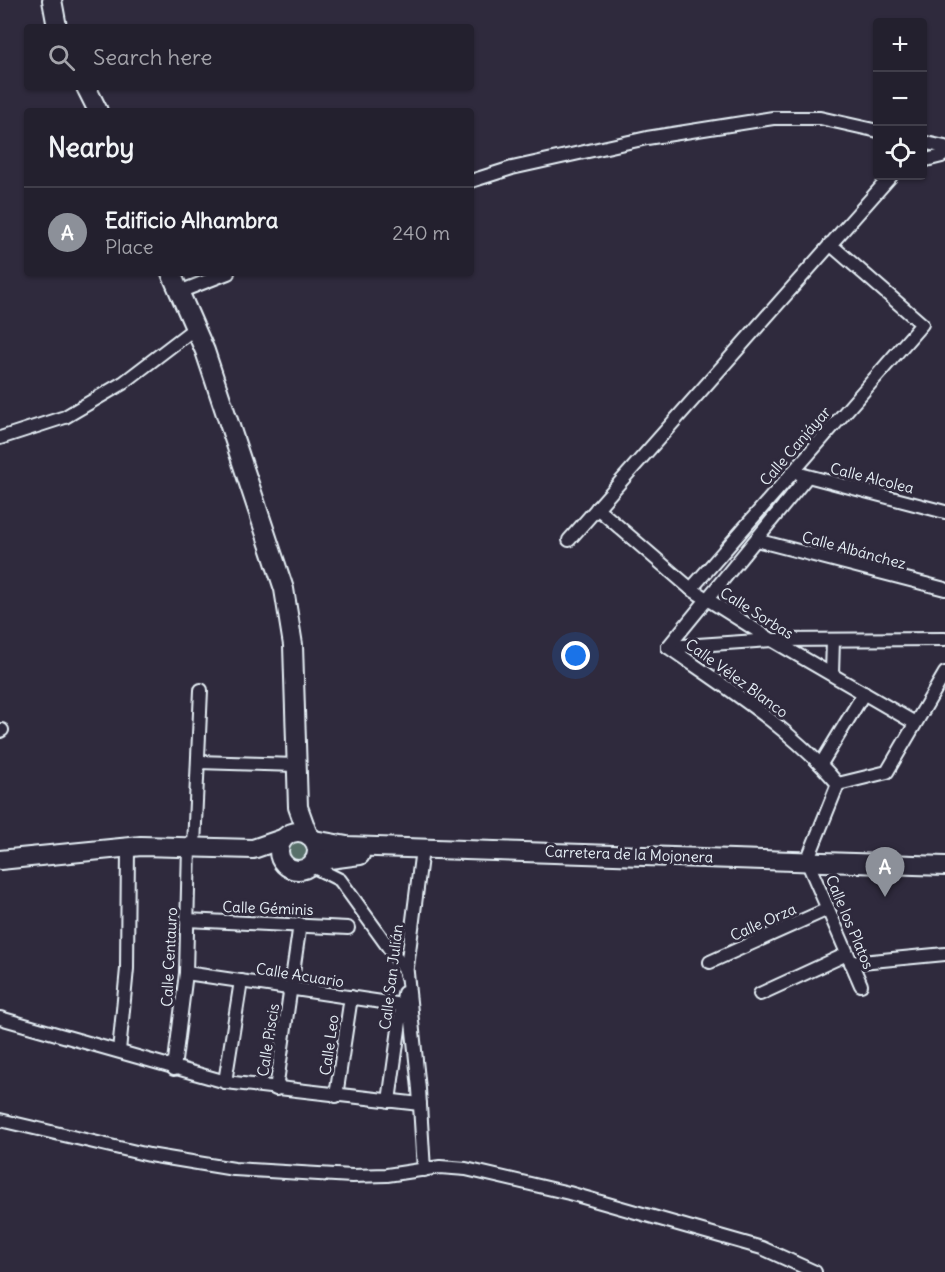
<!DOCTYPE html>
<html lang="en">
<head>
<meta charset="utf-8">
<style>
	body { margin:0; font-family:Delius,sans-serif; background:#2f2d3a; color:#f1f3f6 }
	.controls { position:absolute; right:18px; top:18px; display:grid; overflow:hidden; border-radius:6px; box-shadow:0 2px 4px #0004 }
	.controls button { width:54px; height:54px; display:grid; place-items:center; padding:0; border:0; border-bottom:2px solid #403e4a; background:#23202e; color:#f1f3f6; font:30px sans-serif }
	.you { position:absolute; left:576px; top:656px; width:21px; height:21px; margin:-15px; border:4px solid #fff; border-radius:50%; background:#1a73e8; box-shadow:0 0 0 9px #1a73e833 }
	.badge { display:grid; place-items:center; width:39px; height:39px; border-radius:50%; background:#8c9099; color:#fff; font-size:20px; font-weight:700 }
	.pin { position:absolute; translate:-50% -50px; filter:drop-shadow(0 2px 3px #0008) }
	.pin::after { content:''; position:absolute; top:32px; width:21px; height:18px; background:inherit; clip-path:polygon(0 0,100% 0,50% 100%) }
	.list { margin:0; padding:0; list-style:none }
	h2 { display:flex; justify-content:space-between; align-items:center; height:78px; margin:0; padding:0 24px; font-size:26px }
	h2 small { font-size:20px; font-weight:400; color:#a3a3aa }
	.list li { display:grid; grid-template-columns:39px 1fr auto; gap:18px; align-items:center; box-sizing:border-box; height:90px; padding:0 24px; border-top:2px solid #403e4a }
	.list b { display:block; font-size:22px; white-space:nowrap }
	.list p { margin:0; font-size:20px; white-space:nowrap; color:#a3a3aa }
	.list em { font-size:20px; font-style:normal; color:#a3a3aa }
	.icon { flex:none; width:33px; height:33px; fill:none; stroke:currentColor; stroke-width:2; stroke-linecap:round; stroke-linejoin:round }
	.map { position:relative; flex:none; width:945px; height:1272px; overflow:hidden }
	.search { position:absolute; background:#23202e; box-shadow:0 2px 4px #0004; left:24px; top:24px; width:450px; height:66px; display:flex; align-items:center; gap:15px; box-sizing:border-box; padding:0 21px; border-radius:6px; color:#a3a3aa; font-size:22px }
	.panel { position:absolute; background:#23202e; box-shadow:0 2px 4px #0004; left:24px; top:108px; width:450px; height:168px; border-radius:6px }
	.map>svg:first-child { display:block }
	.green { fill:#59706b; stroke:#a0b0b2; stroke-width:1.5 }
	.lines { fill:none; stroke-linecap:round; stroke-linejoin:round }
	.street-casing { stroke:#e8f1f8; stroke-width:16 }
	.secondary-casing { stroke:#e8f1f8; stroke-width:22 }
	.street { stroke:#2f2a3d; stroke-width:12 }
	.secondary { stroke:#2f2a3d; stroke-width:18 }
	.labels { text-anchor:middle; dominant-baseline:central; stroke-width:6; stroke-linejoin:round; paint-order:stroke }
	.street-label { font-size:15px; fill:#e8f1f8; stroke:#2f2a3d }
</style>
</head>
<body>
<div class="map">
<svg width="945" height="1272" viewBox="0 0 945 1272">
	<rect width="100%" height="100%" fill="#2f2a3d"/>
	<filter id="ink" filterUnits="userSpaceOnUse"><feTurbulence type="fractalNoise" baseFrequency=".0167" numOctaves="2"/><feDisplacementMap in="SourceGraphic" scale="12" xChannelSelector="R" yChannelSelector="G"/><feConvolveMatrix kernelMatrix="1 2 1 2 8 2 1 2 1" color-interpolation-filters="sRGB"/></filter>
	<g filter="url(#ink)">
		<circle class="green" cx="297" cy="850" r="13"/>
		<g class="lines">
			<defs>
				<g id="street">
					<path d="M 922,142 L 945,147"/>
					<path d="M 922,161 L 942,156 L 945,151"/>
					<path d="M 471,181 L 512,168 L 647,138 L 773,118 L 820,118 L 878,131"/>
					<path d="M 179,292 L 228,273"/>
					<path d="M 0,438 L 65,417 L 123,383 L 195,328"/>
					<path d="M 800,474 L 945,512"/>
					<path d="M 597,508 L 691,589 L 772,640 L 915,723"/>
					<path d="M 569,540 L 891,176"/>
					<path d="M 756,540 L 945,589"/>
					<path d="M 691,589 L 922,324 L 830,244"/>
					<path d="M 668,647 L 772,640 L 945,639"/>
					<path d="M 668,647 L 807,477"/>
					<path d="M 668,647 C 728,689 791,728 838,784"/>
					<path d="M 832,674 L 833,640"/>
					<path d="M 0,731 L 2,730"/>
					<path d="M 198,762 L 297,765"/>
					<path d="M 821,764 L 864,693"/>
					<path d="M 838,784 L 807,861 L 861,985"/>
					<path d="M 838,784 L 887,772 L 945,673"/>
					<path d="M 194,846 L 201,690"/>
					<path d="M 310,865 L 340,880 L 407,973 L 419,1089 L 424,1170"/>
					<path d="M 187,920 L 348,928"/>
					<path d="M 710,962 L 828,909"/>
					<path d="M 851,963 L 945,954"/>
					<path d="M 186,973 L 409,1006"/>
					<path d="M 406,975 L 421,857"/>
					<path d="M 760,994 L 847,954"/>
					<path d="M 0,1018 L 226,1082 L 420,1104"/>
					<path d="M 119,1051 L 127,969 L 128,847"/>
					<path d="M 174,1069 L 186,973 L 189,846"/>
					<path d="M 225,1082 L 241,981"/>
					<path d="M 276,1089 L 300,924"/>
					<path d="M 336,1096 L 351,997"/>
					<path d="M 389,1101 L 404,993"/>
					<path d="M 0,1120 L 149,1155 L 234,1169 L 352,1176 L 387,1175 L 440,1167 L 466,1169 L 569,1193 L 762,1248 L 815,1272"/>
				</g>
				<g id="secondary">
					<path d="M 52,0 L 57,27"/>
					<path d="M 86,87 L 98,111"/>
					<path d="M 171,273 L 205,351 L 284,589 L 293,645 L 298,807 L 308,835"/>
					<circle cx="298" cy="851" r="19"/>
					<path d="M 314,840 L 347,846 L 945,866"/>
					<path d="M 0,860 L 141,846 L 253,849 L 282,839"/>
					<path d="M 314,861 L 360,855"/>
				</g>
			</defs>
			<use href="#street" class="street-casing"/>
			<use href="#secondary" class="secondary-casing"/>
			<use href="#street" class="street"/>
			<use href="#secondary" class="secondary"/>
		</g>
	</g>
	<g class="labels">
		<g class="street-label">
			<text transform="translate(795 446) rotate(-49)">Calle Canjáyar</text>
			<text transform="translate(872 478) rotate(14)">Calle Alcolea</text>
			<text transform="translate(854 550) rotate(15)">Calle Albánchez</text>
			<text transform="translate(757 613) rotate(32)">Calle Sorbas</text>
			<text transform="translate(737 678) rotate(36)">Calle Vélez Blanco</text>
			<text transform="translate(629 854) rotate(2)">Carretera de la Mojonera</text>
			<text transform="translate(268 908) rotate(2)">Calle Géminis</text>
			<text transform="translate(763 922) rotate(-24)">Calle Orza</text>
			<text transform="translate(850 922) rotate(67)">Calle los Platos</text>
			<text transform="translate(169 957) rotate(-87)">Calle Centauro</text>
			<text transform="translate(300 975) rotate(9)">Calle Acuario</text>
			<text transform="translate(391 977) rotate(-83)">Calle San Julián</text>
			<text transform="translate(268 1040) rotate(-81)">Calle Piscis</text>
			<text transform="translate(329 1045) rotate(-82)">Calle Leo</text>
		</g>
	</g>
</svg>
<div class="controls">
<button>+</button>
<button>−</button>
<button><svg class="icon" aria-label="locate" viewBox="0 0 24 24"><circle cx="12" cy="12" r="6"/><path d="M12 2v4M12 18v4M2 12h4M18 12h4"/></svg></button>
</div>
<div class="you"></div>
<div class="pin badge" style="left:885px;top:897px">A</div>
<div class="search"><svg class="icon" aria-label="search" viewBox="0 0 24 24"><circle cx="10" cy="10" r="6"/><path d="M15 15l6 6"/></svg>Search here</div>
<section class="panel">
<h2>Nearby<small></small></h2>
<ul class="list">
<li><span class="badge">A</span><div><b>Edificio Alhambra</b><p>Place</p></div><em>240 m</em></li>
</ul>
</section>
</div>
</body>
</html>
